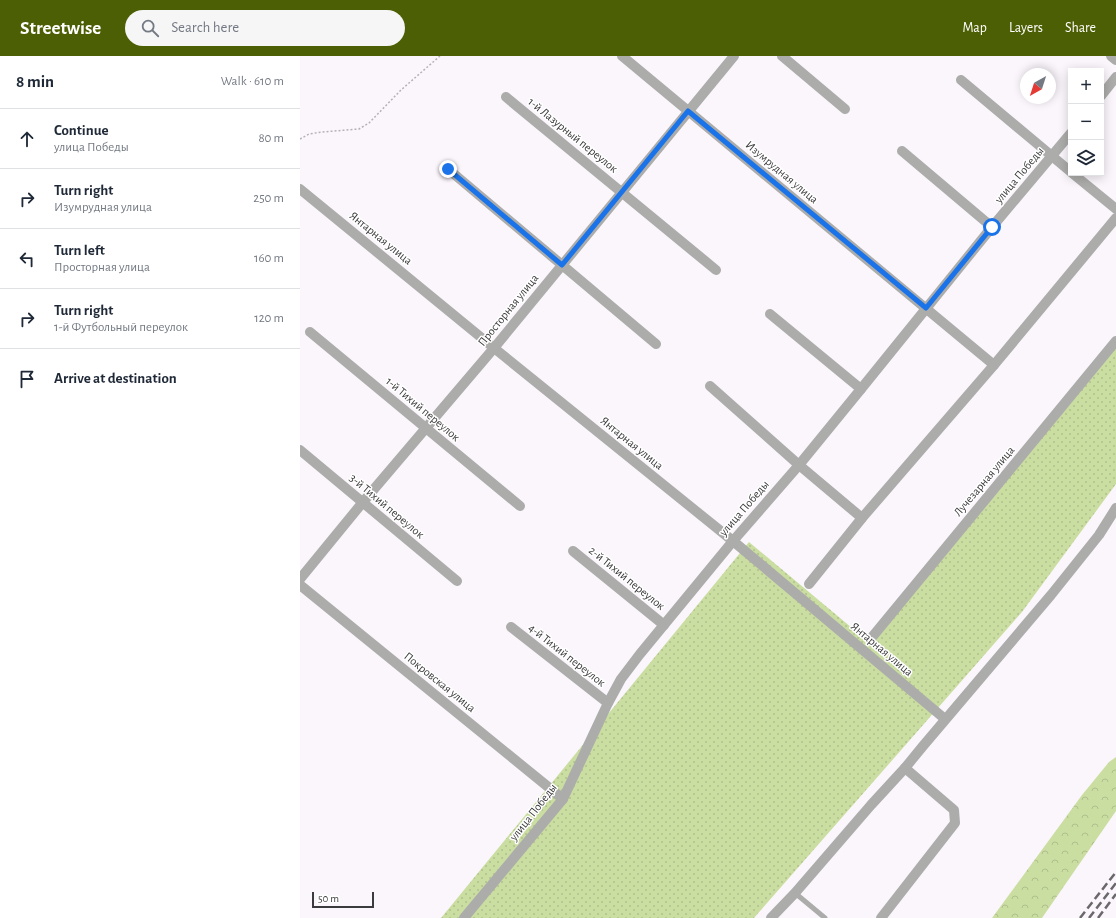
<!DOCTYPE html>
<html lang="en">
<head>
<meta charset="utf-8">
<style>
	body { margin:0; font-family:"Alegreya Sans",sans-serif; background:#f6f6f7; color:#1f2937 }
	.controls { position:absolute; right:12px; top:12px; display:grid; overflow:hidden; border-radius:0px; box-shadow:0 2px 10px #0003 }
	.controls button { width:36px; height:36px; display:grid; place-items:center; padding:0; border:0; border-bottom:1px solid #e0e1e3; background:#fff; color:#1f2937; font:20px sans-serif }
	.compass { position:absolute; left:720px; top:12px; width:36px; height:36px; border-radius:50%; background:#fff; box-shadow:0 2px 10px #0003; rotate:219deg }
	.scale { position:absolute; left:12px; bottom:10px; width:62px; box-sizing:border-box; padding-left:4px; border:2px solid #3b3a3c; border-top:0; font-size:11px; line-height:14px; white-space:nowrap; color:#3b3a3c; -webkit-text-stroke:3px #fff; paint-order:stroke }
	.stop { position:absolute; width:12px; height:12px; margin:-9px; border:3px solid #1a73e8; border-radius:50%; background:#fff }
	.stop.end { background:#1a73e8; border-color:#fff; box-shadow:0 1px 4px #0008 }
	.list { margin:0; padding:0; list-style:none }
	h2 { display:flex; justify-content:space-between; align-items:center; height:52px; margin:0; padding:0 16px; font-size:17px }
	h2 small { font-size:13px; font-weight:400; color:#747a83 }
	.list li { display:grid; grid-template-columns:26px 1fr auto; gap:12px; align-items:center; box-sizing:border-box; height:60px; padding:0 16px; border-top:1px solid #e0e1e3 }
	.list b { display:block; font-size:15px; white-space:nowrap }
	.list p { margin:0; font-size:13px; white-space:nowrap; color:#747a83 }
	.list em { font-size:13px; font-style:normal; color:#747a83 }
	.icon { flex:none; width:22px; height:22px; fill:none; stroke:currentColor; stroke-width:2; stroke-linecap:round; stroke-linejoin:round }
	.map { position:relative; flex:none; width:816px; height:862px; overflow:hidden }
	header { display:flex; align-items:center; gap:24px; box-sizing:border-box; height:56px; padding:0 20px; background:#4c5f04; color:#fff }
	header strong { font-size:19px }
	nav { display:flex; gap:22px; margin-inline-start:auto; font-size:14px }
	.search { width:280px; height:36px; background:#f6f6f7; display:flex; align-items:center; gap:10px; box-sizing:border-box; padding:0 14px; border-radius:22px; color:#747a83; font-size:15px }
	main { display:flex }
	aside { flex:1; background:#fff }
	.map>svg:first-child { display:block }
	.grass { fill:url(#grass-dots) }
	.forest { fill:url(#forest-crowns) }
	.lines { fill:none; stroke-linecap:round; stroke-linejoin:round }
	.path { stroke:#b5b2b6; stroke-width:1.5; stroke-dasharray:2 2; stroke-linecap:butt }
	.lane { stroke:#acadab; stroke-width:5 }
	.street { stroke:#acadab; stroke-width:10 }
	.rail { stroke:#6a686b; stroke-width:2.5; stroke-dasharray:8 4; stroke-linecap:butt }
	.route { stroke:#1a73e8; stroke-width:5 }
	.labels { text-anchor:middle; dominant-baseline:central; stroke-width:3; stroke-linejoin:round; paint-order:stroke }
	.street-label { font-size:12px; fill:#3b3a3c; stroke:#fff }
</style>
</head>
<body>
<header>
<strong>Streetwise</strong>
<div class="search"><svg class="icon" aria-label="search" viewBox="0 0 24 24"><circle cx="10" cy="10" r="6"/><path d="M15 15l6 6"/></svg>Search here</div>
<nav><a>Map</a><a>Layers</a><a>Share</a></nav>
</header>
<main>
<aside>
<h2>8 min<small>Walk · 610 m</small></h2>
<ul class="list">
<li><svg class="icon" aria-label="ahead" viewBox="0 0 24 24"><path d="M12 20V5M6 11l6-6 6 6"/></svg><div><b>Continue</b><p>улица Победы</p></div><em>80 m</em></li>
<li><svg class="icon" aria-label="right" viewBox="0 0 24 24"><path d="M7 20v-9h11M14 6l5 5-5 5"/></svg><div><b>Turn right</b><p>Изумрудная улица</p></div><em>250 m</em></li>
<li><svg class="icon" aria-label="left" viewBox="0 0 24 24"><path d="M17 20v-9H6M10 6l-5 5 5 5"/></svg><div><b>Turn left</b><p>Просторная улица</p></div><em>160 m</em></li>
<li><svg class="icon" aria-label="right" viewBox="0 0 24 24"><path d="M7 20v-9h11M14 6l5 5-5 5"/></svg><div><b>Turn right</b><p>1-й Футбольный переулок</p></div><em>120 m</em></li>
<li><svg class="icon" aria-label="arrive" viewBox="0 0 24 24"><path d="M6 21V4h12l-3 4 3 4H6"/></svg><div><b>Arrive at destination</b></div></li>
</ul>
</aside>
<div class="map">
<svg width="816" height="862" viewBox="0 0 816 862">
	<defs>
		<pattern id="grass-dots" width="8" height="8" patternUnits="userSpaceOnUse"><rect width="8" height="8" fill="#cbdea1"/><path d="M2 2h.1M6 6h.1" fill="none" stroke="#afbf8c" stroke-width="1.8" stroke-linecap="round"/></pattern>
		<pattern id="forest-crowns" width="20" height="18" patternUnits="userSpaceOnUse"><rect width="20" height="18" fill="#cbdea1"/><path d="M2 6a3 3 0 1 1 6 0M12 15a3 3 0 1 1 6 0" fill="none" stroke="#afbf8c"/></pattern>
	</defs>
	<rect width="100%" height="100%" fill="#fbf6fc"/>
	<path class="grass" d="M 816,286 L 816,428 L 722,556 L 454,862 L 141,862 L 449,486 L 570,587 Z"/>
	<path class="forest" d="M 816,701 L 816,755 L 742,862 L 692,862 L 782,739 L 809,706 Z"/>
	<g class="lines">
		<path class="path" d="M 0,83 L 9,78 L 22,76 L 59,73 L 69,67 L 101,34 L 140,0"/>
		<path class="lane" d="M 495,837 L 525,862"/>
		<g class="street">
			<path d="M 322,0 L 694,309"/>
			<path d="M 482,0 L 545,53"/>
			<path d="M 811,0 L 816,4"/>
			<path d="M 661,24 L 771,116"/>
			<path d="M 801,40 L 816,21"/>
			<path d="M 206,41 L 416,214"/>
			<path d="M 602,95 L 692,171"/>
			<path d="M 148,113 L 356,288"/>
			<path d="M 772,117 L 816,153"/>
			<path d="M 0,133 L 194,292 L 433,485 L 645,663"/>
			<path d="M 470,258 L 561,333"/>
			<path d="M 10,276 L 220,450"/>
			<path d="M 410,330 L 499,409 L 562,462"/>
			<path d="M 0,394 L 157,525"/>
			<path d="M 273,495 L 364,569"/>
			<path d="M 0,523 L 63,446 L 194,292 L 434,0"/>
			<path d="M 509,528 L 562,462 L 694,309 L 816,162"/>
			<path d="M 0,529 L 263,743"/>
			<path d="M 211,571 L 308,647"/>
			<path d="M 573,580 L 816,285"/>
			<path d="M 164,862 L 263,743 L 308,647 L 321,623 L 340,598 L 433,485 L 499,409 L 561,333 L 692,171 L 771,77"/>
			<path d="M 471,862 L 495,837 L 571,749 L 605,712 L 623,690 L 751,539 L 799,479 L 816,452"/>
			<path d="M 581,862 L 655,767 L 654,754 L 605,712"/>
		</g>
		<g class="rail">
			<path d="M 780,862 L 816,816"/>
			<path d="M 789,862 L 816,827"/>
			<path d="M 798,862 L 816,838"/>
		</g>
	</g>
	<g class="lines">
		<path class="route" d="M 148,113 L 262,209 L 388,55 L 626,252 L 692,171"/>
	</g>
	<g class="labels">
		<g class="street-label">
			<text transform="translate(273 79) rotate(39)">1-й Лазурный переулок</text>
			<text transform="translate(482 116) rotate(40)">Изумрудная улица</text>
			<text transform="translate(719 119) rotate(-50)">улица Победы</text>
			<text transform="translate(81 182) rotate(39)">Янтарная улица</text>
			<text transform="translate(208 254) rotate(-51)">Просторная улица</text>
			<text transform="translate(123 353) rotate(40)">1-й Тихий переулок</text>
			<text transform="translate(332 387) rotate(39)">Янтарная улица</text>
			<text transform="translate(684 425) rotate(-50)">Лучезарная улица</text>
			<text transform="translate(87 450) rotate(40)">3-й Тихий переулок</text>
			<text transform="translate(444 452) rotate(-49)">улица Победы</text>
			<text transform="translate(327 522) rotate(39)">2-й Тихий переулок</text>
			<text transform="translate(582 593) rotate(40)">Янтарная улица</text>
			<text transform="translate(267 599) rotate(38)">4-й Тихий переулок</text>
			<text transform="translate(140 626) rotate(39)">Покровская улица</text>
			<text transform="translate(233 756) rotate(-52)">улица Победы</text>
		</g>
	</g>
</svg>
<div class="controls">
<button>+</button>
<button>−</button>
<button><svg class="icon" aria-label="layers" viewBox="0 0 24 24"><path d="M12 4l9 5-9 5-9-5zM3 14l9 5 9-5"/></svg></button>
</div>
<svg class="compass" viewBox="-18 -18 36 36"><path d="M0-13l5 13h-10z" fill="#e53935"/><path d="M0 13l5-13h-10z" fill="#747a83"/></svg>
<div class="scale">50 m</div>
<div class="stop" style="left:692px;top:171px"></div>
<div class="stop end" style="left:148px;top:113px"></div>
</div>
</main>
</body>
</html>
